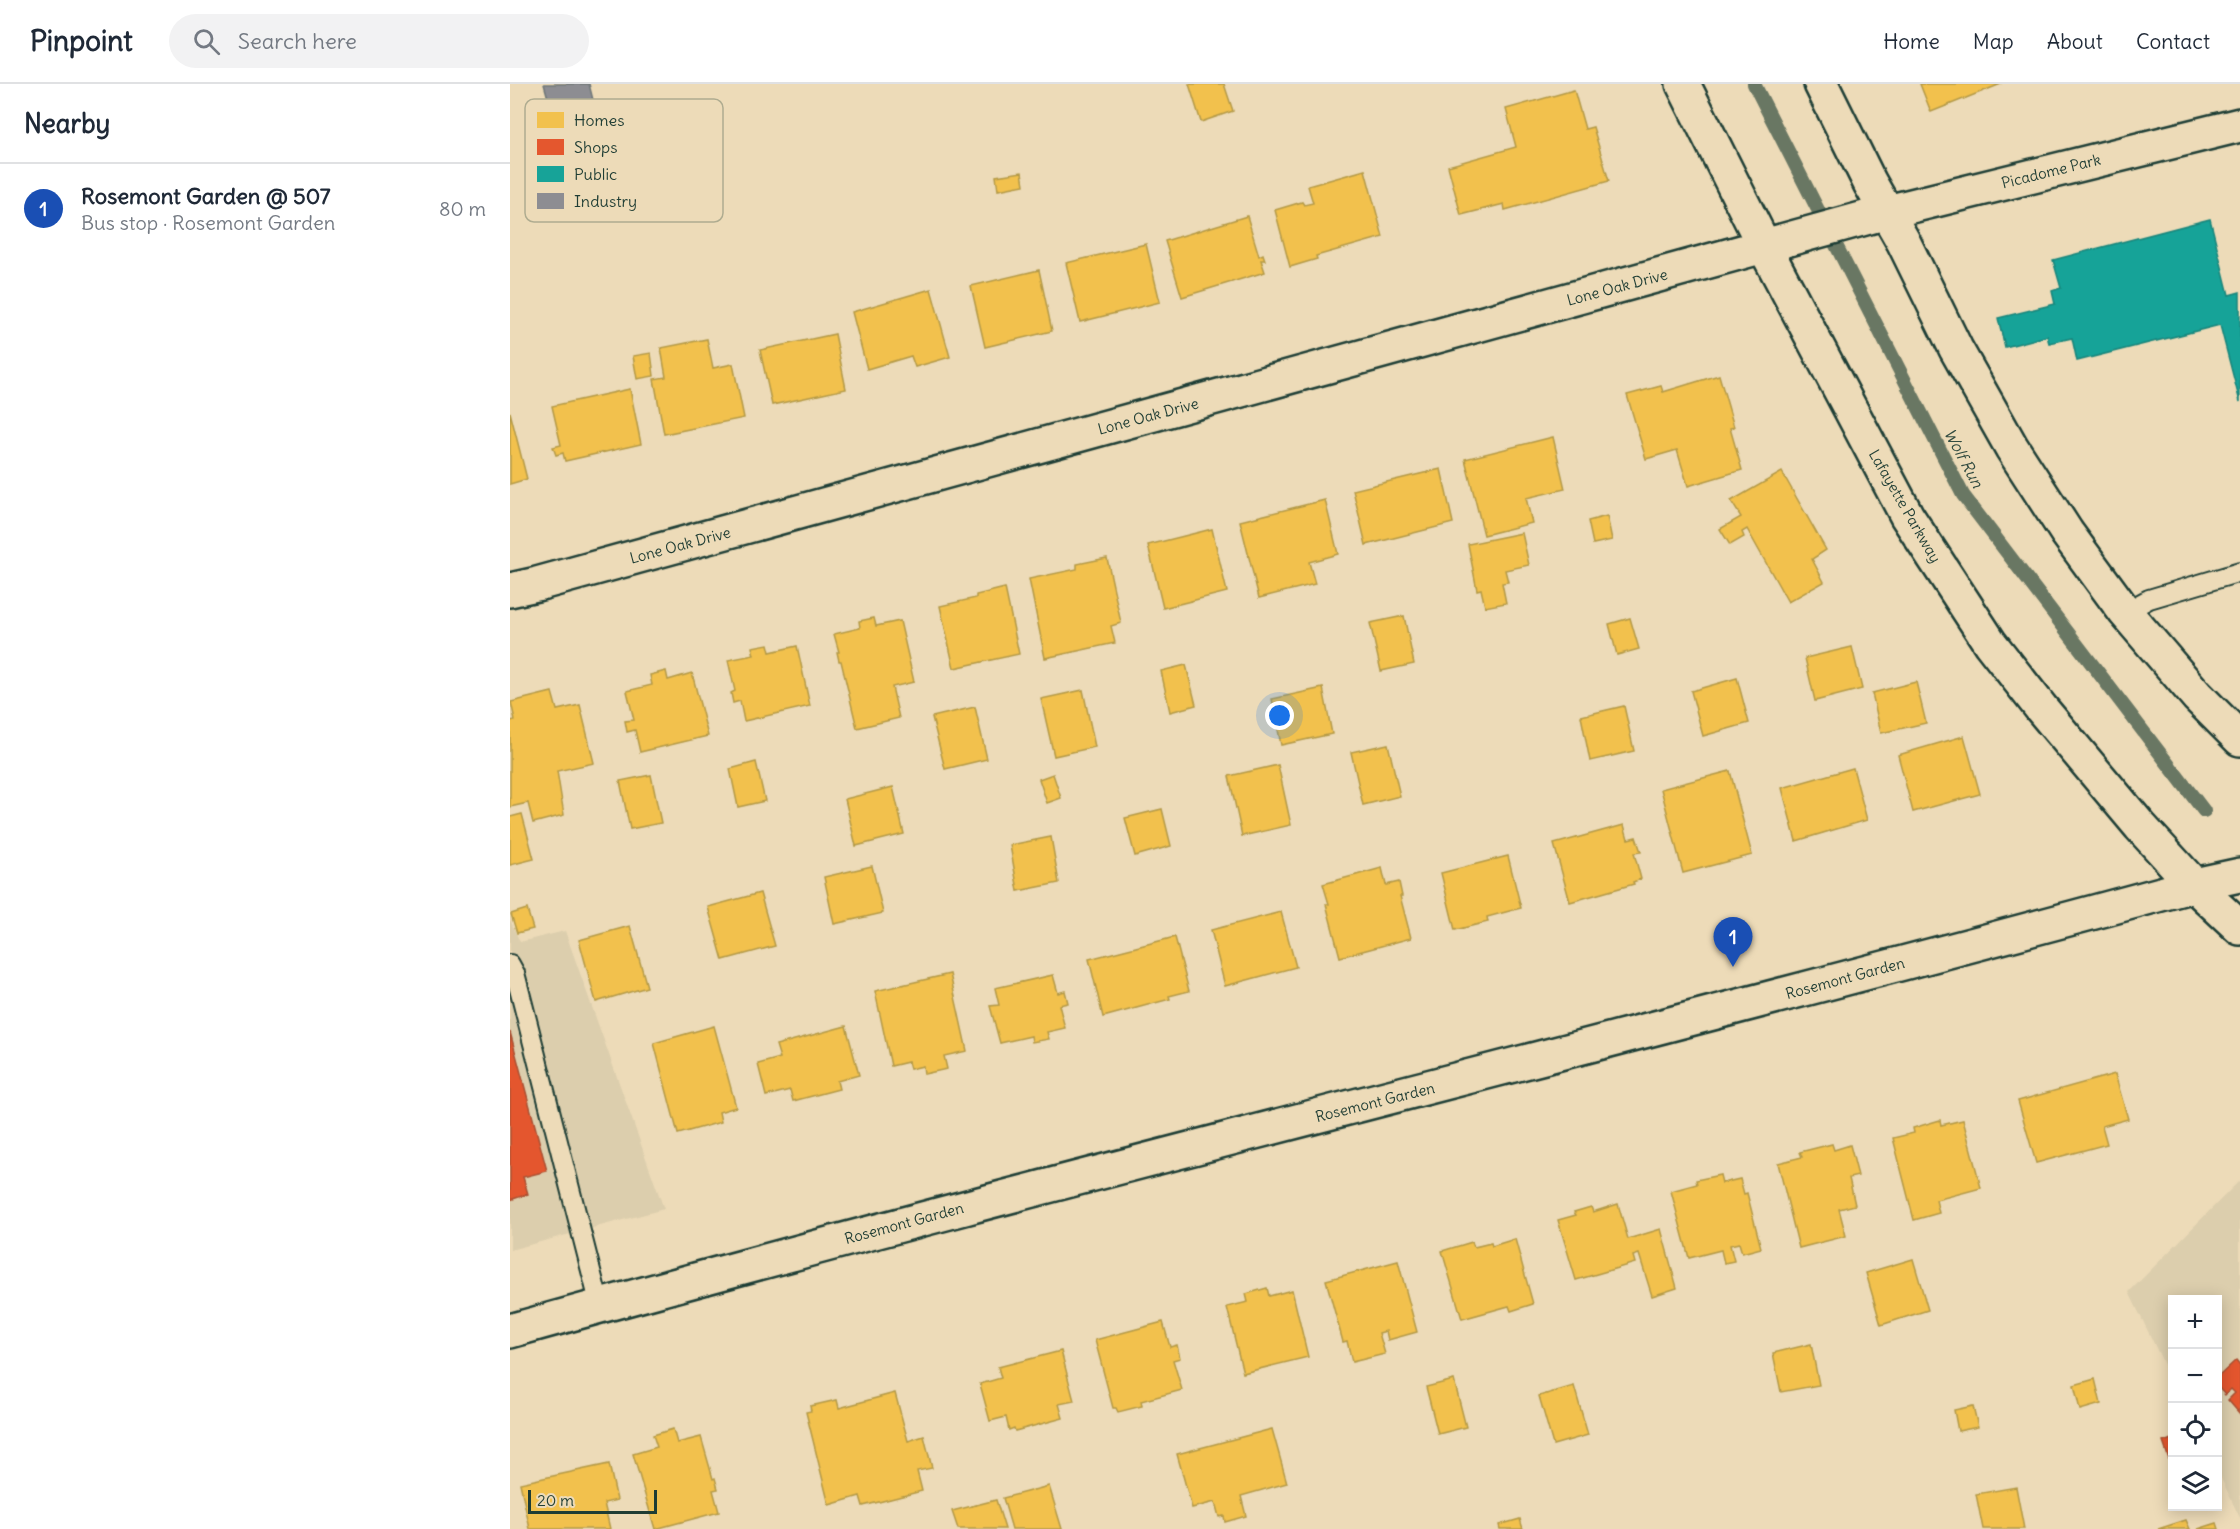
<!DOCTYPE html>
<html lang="en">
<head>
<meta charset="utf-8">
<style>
	body { margin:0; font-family:Delius,sans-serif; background:#f2f2f3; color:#1f2937 }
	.controls { position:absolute; right:18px; bottom:18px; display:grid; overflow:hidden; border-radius:0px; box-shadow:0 3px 15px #0003 }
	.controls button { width:54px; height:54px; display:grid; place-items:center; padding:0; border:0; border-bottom:2px solid #e0e1e3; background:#fff; color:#1f2937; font:30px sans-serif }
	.scale { position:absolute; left:18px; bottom:15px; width:129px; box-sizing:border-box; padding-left:6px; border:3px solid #1f3d34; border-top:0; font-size:16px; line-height:21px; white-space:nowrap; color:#1f3d34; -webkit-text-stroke:4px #eddbb8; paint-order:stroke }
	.you { position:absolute; left:770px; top:632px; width:21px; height:21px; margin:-15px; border:4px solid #fff; border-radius:50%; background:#1a73e8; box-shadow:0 0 0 9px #1a73e833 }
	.badge { display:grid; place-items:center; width:39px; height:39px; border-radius:50%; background:#111827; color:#fff; font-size:20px; font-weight:700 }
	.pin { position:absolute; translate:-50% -50px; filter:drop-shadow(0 2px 3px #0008) }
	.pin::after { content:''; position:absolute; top:32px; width:21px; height:18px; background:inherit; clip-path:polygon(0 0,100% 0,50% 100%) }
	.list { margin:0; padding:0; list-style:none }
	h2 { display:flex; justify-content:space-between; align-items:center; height:78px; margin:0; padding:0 24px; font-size:26px }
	h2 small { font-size:20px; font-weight:400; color:#747a83 }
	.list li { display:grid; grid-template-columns:39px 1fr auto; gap:18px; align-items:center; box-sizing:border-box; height:90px; padding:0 24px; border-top:2px solid #e0e1e3 }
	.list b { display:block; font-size:22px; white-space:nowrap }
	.list p { margin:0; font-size:20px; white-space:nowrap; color:#747a83 }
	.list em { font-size:20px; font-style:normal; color:#747a83 }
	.icon { flex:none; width:33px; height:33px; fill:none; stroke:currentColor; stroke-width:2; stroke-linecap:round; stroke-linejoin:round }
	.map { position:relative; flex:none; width:1730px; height:1445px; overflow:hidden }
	header { display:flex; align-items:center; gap:36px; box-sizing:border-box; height:84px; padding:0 30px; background:#fff; border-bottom:2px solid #e0e1e3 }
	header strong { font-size:28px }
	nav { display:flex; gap:33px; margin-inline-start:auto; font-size:21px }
	.search { width:420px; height:54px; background:#f2f2f3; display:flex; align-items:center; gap:15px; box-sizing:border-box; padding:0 21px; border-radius:33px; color:#747a83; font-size:22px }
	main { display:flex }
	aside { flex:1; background:#fff }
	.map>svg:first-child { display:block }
	.built { fill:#dccead }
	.homes { fill:#f2c14e; stroke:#b39946; stroke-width:1.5 }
	.shops { fill:#e4572e; stroke:#a94f30; stroke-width:1.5 }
	.public { fill:#17a398; stroke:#19847a; stroke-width:1.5 }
	.industry { fill:#8d8d92; stroke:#6c7576; stroke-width:1.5 }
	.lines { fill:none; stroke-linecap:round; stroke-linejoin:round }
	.stream { stroke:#697763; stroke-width:14 }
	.lane-casing { stroke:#1f3d34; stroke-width:22 }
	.street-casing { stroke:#1f3d34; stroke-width:38 }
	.secondary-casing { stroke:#1f3d34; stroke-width:38 }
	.lane { stroke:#eddbb8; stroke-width:18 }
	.street { stroke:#eddbb8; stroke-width:33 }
	.secondary { stroke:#eddbb8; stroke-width:33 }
	.labels { text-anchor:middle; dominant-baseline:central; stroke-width:6; stroke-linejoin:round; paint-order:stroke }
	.street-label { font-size:15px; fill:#1f3d34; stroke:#eddbb8 }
	.water-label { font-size:16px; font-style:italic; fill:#324b40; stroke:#eddbb8 }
	.key { fill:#eddbb8; stroke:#afac90; stroke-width:1.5 }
	.key-label { font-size:16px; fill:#1f3d34 }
</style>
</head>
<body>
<header>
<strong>Pinpoint</strong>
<div class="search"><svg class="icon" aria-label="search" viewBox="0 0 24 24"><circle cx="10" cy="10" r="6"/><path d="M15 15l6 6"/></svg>Search here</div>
<nav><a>Home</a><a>Map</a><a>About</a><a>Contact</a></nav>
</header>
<main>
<aside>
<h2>Nearby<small></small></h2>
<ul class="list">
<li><span class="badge" style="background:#1a4fb4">1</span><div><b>Rosemont Garden @ 507</b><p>Bus stop · Rosemont Garden</p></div><em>80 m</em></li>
</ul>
</aside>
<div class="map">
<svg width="1730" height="1445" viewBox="0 0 1730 1445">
	<rect width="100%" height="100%" fill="#eddbb8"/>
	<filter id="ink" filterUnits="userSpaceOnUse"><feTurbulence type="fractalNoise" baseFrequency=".0167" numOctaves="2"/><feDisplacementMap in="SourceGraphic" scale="12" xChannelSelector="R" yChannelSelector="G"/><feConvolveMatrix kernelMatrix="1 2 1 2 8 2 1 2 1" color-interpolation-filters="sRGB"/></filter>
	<g filter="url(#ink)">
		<g class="built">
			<path d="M 0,836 L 10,858 L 55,847 L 154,1125 L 0,1166 Z"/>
			<path d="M 1730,1096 L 1730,1434 L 1708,1388 L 1708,1216 L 1662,1216 L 1662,1297 L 1619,1208 Z"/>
		</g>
		<g class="homes">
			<path d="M 679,0 L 714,0 L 723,27 L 691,38 Z"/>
			<path d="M 1410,0 L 1491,0 L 1421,28 Z"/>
			<path d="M 1064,6 L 1075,45 L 1083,43 L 1099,97 L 995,126 L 994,120 L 951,131 L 938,82 L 1006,63 L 996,25 Z"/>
			<path d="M 855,86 L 873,153 L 806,172 L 807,175 L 780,183 L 765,126 L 792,118 L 794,121 L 803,119 L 798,102 Z"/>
			<path d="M 512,88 L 514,101 L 488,106 L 486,92 Z"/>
			<path d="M 737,132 L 749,172 L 753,170 L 755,176 L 751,176 L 755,188 L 672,213 L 655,157 Z"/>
			<path d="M 636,160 L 650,218 L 570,238 L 556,179 Z"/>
			<path d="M 529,186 L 542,247 L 475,263 L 461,202 Z"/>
			<path d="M 421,205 L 440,273 L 405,283 L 401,272 L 357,285 L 342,228 Z"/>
			<path d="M 325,250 L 336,305 L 262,321 L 250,266 Z"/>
			<path d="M 197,255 L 203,284 L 223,280 L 234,334 L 154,350 L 144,295 L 156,293 L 151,264 Z"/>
			<path d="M 141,269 L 144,292 L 127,295 L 123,272 Z"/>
			<path d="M 1209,291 L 1224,343 L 1220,344 L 1232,386 L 1178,402 L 1167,366 L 1136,375 L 1117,311 L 1151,302 L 1153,308 Z"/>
			<path d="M 120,305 L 131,360 L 55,377 L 53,369 L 46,371 L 43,363 L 51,361 L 42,322 Z"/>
			<path d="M 0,328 L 17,395 L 0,400 Z"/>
			<path d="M 1043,353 L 1055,405 L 1016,414 L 1022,439 L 974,451 L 955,375 Z"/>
			<path d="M 931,385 L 943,439 L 856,461 L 843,406 Z"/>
			<path d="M 1272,388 L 1316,466 L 1302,475 L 1314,498 L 1278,518 L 1237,445 L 1232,448 L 1234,453 L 1220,461 L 1210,445 L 1231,433 L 1221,417 Z"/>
			<path d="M 815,416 L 828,470 L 799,478 L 805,500 L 749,514 L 730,437 Z"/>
			<path d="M 1097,432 L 1102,456 L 1083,460 L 1078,437 Z"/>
			<path d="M 702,445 L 717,508 L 653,524 L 638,461 Z"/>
			<path d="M 1012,449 L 1019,481 L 995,486 L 998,498 L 992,499 L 996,519 L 975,523 L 971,505 L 967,506 L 958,460 Z"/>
			<path d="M 597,474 L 611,539 L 601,542 L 605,559 L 535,574 L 519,495 L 567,485 L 567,480 Z"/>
			<path d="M 495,504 L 509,570 L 444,584 L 430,522 L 466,514 L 466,511 Z"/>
			<path d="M 894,532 L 904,580 L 871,587 L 860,539 Z"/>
			<path d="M 364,534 L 366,542 L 390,537 L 404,598 L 382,603 L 389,634 L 347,644 L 331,577 L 329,577 L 327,568 L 329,568 L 324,550 L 350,544 L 349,537 Z"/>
			<path d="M 1120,534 L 1129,565 L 1107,571 L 1099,540 Z"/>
			<path d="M 258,560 L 260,568 L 287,562 L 300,622 L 234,637 L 230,617 L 223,619 L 221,609 L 225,607 L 218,576 L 244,571 L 242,563 Z"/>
			<path d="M 1342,563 L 1352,605 L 1305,617 L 1295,574 Z"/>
			<path d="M 676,581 L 686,621 L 660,628 L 651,587 Z"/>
			<path d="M 156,587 L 158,596 L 182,589 L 198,652 L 130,668 L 125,646 L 117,648 L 115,637 L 124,636 L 117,607 L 142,601 L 140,591 Z"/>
			<path d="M 1227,594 L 1239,639 L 1193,652 L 1181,607 Z"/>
			<path d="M 1406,598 L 1416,639 L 1371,649 L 1362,609 Z"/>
			<path d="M 813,604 L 822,650 L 771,661 L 762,615 Z"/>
			<path d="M 573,606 L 585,663 L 544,672 L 531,615 Z"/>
			<path d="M 42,608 L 47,626 L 70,621 L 84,679 L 47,687 L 54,731 L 23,739 L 18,719 L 0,723 L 0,637 L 5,636 L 1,618 Z"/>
			<path d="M 1114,622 L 1124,667 L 1080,677 L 1071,632 Z"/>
			<path d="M 465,623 L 477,675 L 435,685 L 422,633 Z"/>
			<path d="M 1454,652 L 1470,710 L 1403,728 L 1388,671 Z"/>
			<path d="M 878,660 L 890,712 L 853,721 L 841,668 Z"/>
			<path d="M 246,678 L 255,717 L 228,723 L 220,685 Z"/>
			<path d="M 768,681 L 781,741 L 732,752 L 719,692 Z"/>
			<path d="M 1343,684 L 1357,736 L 1286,757 L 1272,704 Z"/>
			<path d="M 1220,687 L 1242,771 L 1173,789 L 1151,705 Z"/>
			<path d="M 543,690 L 551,714 L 537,719 L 529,695 Z"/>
			<path d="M 141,691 L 151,739 L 120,745 L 110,697 Z"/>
			<path d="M 383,703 L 394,750 L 346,762 L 335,715 Z"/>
			<path d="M 652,725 L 661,762 L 625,772 L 615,734 Z"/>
			<path d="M 12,730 L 24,775 L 0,781 L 0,733 Z"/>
			<path d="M 1114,741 L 1118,755 L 1126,753 L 1131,768 L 1124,769 L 1131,795 L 1123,798 L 1124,800 L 1060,818 L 1044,760 Z"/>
			<path d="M 541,753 L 549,799 L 508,807 L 500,761 Z"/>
			<path d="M 998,772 L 1011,824 L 977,833 L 978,838 L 945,846 L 931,789 Z"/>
			<path d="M 362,782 L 373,829 L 324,840 L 314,793 Z"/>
			<path d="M 872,784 L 876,801 L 889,798 L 892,812 L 890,812 L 901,854 L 830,873 L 816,820 L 819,820 L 813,800 Z"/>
			<path d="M 250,809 L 265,862 L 213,876 L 198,823 Z"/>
			<path d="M 17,825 L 23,845 L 7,849 L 1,830 Z"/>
			<path d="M 771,828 L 786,883 L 715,902 L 701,846 Z"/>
			<path d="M 120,842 L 137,903 L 86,918 L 69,856 Z"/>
			<path d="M 665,853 L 679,907 L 659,912 L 660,915 L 593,933 L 579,875 Z"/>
			<path d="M 440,890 L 457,967 L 434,972 L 437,985 L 414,990 L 413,982 L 400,985 L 398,978 L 381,982 L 365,907 Z"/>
			<path d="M 543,891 L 548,909 L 555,907 L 558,919 L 549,921 L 555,944 L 537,948 L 539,955 L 522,958 L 521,952 L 490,959 L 480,922 L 489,921 L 485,904 Z"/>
			<path d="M 204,942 L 226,1023 L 209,1028 L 211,1038 L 168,1050 L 144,959 Z"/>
			<path d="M 336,942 L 349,991 L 327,997 L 329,1005 L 283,1017 L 280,1006 L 256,1012 L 248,980 L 270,974 L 266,961 Z"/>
			<path d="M 1605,990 L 1618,1035 L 1592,1042 L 1597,1060 L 1526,1079 L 1508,1017 Z"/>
			<path d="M 1430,1036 L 1431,1041 L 1453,1036 L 1471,1104 L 1426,1116 L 1429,1129 L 1404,1136 L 1383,1054 L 1404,1049 L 1403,1044 Z"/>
			<path d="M 1322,1060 L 1324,1066 L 1340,1061 L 1348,1092 L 1339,1094 L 1345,1121 L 1329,1125 L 1336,1152 L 1289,1164 L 1268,1079 L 1292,1073 L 1290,1068 Z"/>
			<path d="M 1210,1091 L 1212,1099 L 1230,1095 L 1234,1110 L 1237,1109 L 1251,1164 L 1232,1169 L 1229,1159 L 1220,1161 L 1224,1177 L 1214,1179 L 1211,1166 L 1179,1174 L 1161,1107 L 1187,1100 L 1186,1096 Z"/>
			<path d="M 1108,1120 L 1118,1155 L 1151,1145 L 1167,1204 L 1142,1212 L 1129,1170 L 1123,1172 L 1125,1179 L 1066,1196 L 1048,1136 L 1066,1131 L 1064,1128 L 1081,1123 L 1083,1128 Z"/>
			<path d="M 1005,1155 L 1023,1220 L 1001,1227 L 999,1222 L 952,1235 L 932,1167 L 962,1158 L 964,1163 L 981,1159 L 982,1162 Z"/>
			<path d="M 1403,1175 L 1418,1226 L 1371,1241 L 1356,1189 Z"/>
			<path d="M 888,1177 L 907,1248 L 878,1256 L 876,1247 L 869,1249 L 875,1270 L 842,1278 L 837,1257 L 833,1258 L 816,1196 Z"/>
			<path d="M 757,1204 L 759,1212 L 782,1206 L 798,1273 L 733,1289 L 717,1223 L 738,1218 L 736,1210 Z"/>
			<path d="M 653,1238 L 660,1263 L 667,1261 L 670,1274 L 663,1276 L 672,1306 L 631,1317 L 632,1322 L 608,1328 L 606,1324 L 603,1324 L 585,1256 Z"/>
			<path d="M 1301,1260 L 1309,1301 L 1271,1308 L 1263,1269 Z"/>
			<path d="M 551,1267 L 564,1317 L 549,1320 L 553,1334 L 505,1347 L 504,1344 L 499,1346 L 496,1333 L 480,1337 L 470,1300 L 491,1294 L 488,1283 Z"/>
			<path d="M 1585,1295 L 1591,1320 L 1570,1326 L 1564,1301 Z"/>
			<path d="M 944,1296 L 956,1343 L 928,1350 L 916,1303 Z"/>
			<path d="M 1064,1302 L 1078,1351 L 1043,1361 L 1029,1312 Z"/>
			<path d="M 385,1309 L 398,1357 L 414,1352 L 422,1384 L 407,1387 L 412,1407 L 353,1422 L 350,1412 L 319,1421 L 296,1328 L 301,1327 L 300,1322 L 327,1316 L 329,1324 Z"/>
			<path d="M 1463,1322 L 1468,1343 L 1448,1347 L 1444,1326 Z"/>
			<path d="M 163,1345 L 167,1359 L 191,1353 L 203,1395 L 205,1394 L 208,1405 L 203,1406 L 209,1428 L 145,1445 L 123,1370 L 147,1363 L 143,1351 Z"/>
			<path d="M 762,1345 L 777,1399 L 731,1412 L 736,1432 L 715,1438 L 714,1432 L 709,1433 L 705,1418 L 682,1424 L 667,1370 Z"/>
			<path d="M 99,1380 L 107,1416 L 94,1419 L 100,1445 L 20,1445 L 10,1399 Z"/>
			<path d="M 539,1402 L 552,1445 L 502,1445 L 493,1414 Z"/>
			<path d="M 1506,1403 L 1514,1445 L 1473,1445 L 1466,1410 Z"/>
			<path d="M 486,1416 L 495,1445 L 448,1445 L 442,1427 Z"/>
			<path d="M 1010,1435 L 1013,1445 L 990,1445 L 989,1441 Z"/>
			<path d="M 1676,1436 L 1680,1445 L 1648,1445 Z"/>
			<path d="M 1707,1439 L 1709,1445 L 1688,1445 Z"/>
		</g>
		<g class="shops">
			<path d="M 0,948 L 37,1087 L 13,1093 L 18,1110 L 0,1116 Z"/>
			<path d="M 1726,1276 L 1730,1281 L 1730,1330 L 1718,1316 L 1725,1309 L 1721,1305 L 1715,1311 L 1708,1303 L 1708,1293 Z"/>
			<path d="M 1662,1355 L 1662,1384 L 1653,1358 Z"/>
		</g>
		<path class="public" d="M 1700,135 L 1719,211 L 1730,208 L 1730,318 L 1710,241 L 1567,277 L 1562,254 L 1539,259 L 1537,252 L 1495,263 L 1488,234 L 1545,220 L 1542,207 L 1551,204 L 1543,176 Z"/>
		<path class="industry" d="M 34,0 L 79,0 L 83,16 L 42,28 Z"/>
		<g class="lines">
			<path class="stream" d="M 1244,0 L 1453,411 L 1694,727"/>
			<defs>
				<g id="lane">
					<path d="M 1615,528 L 1639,515 L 1730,488"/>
					<path d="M 0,880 L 5,889 L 90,1222"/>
				</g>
				<g id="street">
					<path d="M 1173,0 L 1254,162 L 1397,432 L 1480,559 L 1531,624 L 1630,742 L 1684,801"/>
					<path d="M 1311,0 L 1360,99 L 1393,157 L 1446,265 L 1502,364 L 1557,449 L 1615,528 L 1687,612 L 1730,655"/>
					<path d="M 0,506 L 27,500 L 1377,128 L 1730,41"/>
				</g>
				<g id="secondary">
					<path d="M 1684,801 L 1730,844"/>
					<path d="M 0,1247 C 559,1091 1124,954 1684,801 L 1730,791"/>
				</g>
			</defs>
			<use href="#lane" class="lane-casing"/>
			<use href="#street" class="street-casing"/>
			<use href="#secondary" class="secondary-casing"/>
			<use href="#lane" class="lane"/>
			<use href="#street" class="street"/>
			<use href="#secondary" class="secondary"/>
		</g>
	</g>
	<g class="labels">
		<g class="street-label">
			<text transform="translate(1541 87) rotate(-14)">Picadome Park</text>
			<text transform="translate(1107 203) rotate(-15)">Lone Oak Drive</text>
			<text transform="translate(638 332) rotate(-15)">Lone Oak Drive</text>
			<text transform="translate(1395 422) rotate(60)">Lafayette Parkway</text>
			<text transform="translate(170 461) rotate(-15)">Lone Oak Drive</text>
			<text transform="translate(1335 894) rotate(-15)">Rosemont Garden</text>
			<text transform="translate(865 1018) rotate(-14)">Rosemont Garden</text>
			<text transform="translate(394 1139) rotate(-15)">Rosemont Garden</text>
		</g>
		<g class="water-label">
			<text transform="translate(1454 374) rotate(62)">Wolf Run</text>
		</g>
	</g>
	<rect x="15" y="15" width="198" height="123" rx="9" class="key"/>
	<rect x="27" y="28" width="27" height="16" fill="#f2c14e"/>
	<rect x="27" y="55" width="27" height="16" fill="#e4572e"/>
	<rect x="27" y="82" width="27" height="16" fill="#17a398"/>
	<rect x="27" y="109" width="27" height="16" fill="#8d8d92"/>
	<g class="key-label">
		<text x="64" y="42">Homes</text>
		<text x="64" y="69">Shops</text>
		<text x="64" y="96">Public</text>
		<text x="64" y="123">Industry</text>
	</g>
</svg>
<div class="controls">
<button>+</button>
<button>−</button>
<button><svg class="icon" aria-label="locate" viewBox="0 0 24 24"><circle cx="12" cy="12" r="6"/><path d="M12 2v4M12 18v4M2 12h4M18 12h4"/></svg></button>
<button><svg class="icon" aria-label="layers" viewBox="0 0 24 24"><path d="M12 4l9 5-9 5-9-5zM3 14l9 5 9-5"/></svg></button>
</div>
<div class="scale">20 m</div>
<div class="you"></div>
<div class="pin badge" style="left:1223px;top:883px;background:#1a4fb4">1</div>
</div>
</main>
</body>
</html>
